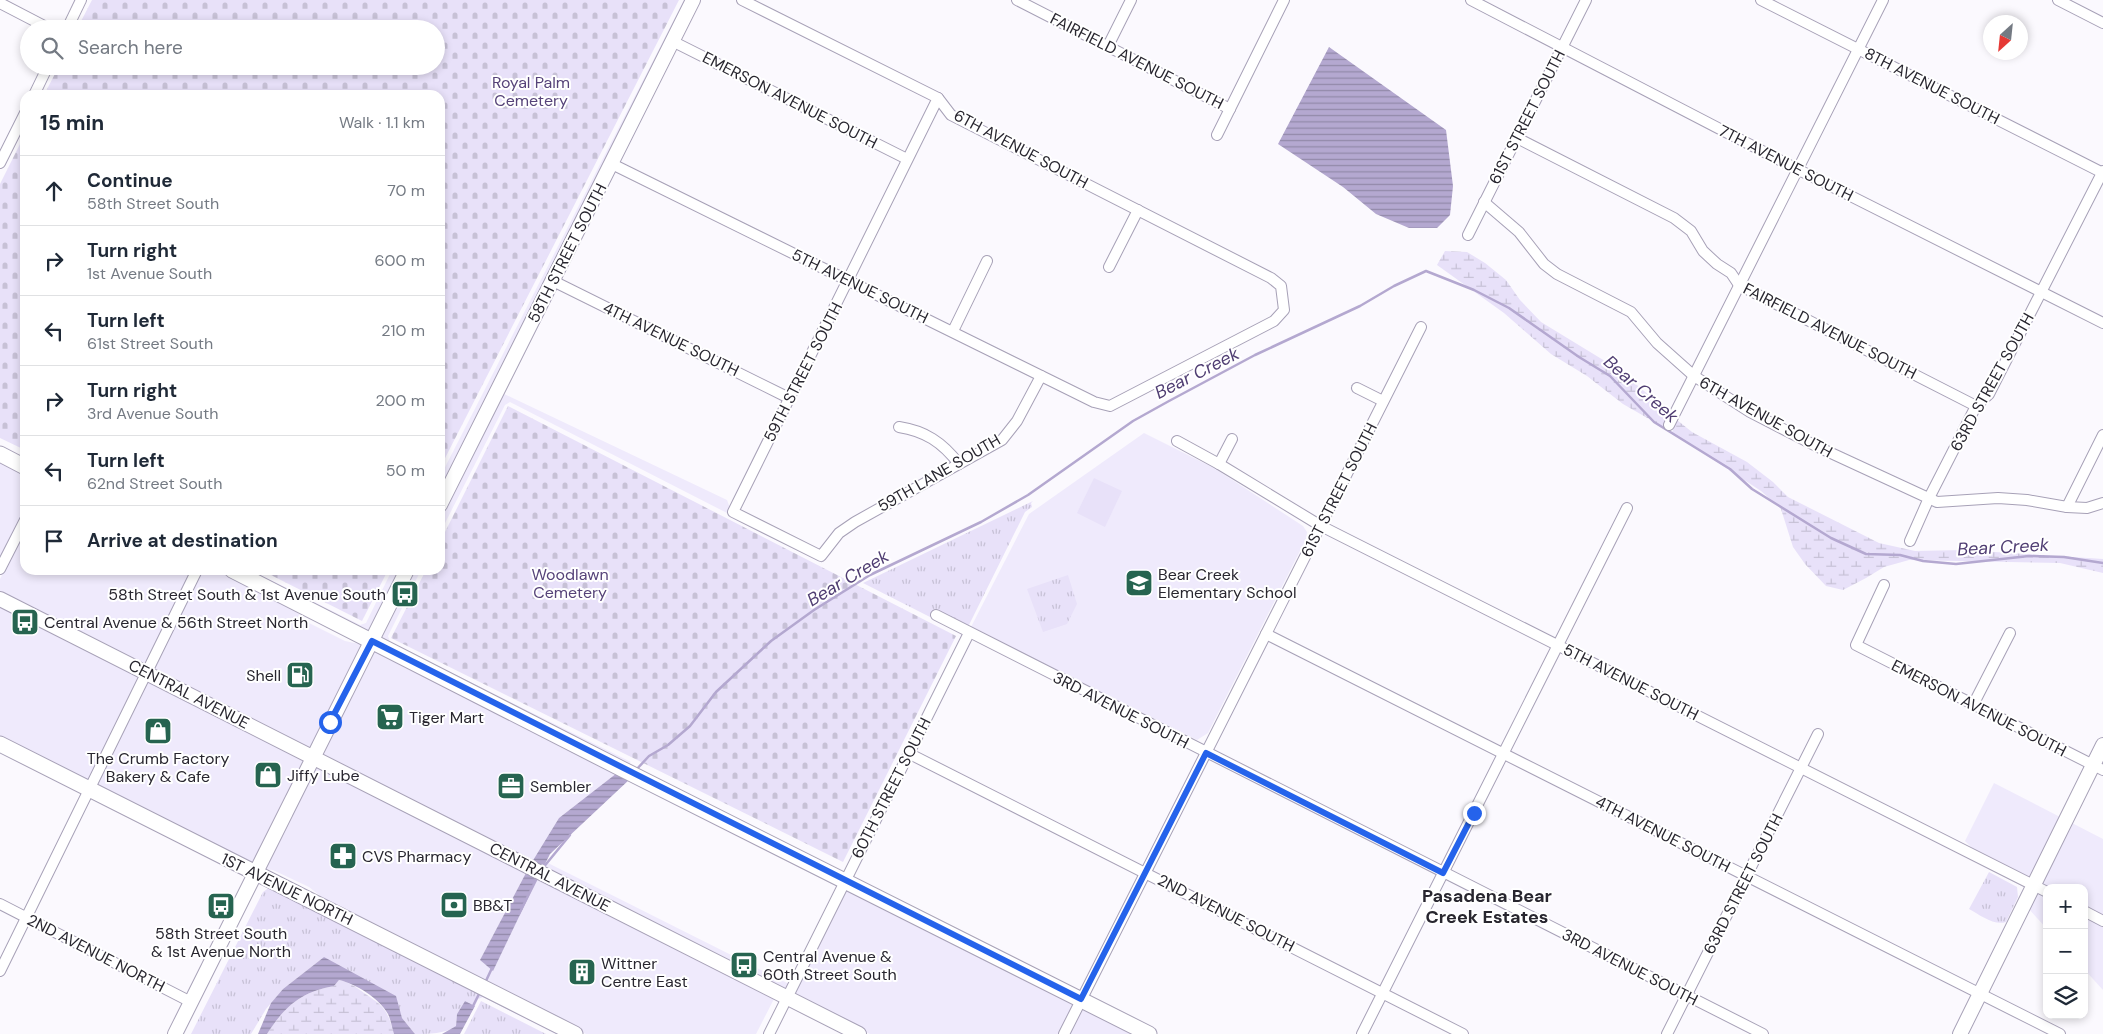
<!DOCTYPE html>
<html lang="en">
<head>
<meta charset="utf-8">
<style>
	body { margin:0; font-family:"DM Sans",sans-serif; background:#f6f6f7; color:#1f2937 }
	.controls { position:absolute; right:15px; bottom:15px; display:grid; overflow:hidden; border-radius:10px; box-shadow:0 2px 8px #0003 }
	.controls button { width:45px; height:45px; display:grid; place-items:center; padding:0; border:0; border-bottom:1px solid #e0e1e3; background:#fff; color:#1f2937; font:25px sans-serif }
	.compass { position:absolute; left:1983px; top:15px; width:45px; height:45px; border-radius:50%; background:#fff; box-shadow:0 2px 8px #0003; rotate:207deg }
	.stop { position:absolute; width:15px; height:15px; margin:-11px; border:4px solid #2563eb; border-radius:50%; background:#fff }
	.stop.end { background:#2563eb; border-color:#fff; box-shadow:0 1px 5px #0008 }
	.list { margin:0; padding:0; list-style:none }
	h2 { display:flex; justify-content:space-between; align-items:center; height:65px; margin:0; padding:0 20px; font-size:21px }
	h2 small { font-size:16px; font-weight:400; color:#747a83 }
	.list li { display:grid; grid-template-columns:32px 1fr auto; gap:15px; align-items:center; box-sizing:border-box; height:70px; padding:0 20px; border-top:1px solid #e0e1e3 }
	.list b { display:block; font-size:19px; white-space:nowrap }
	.list p { margin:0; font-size:16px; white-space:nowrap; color:#747a83 }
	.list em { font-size:16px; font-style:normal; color:#747a83 }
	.icon { flex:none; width:28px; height:28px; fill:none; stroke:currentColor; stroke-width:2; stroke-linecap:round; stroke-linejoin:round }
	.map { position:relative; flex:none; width:2103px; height:1034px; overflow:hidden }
	.search { position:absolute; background:#fff; box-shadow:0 2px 8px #0003; left:20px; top:20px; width:425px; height:55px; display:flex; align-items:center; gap:12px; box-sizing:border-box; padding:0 18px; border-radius:28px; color:#747a83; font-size:19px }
	.panel { position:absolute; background:#fff; box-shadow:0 2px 8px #0003; left:20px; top:90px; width:425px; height:485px; border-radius:15px }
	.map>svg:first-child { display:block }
	.built { fill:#efeafc }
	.grass { fill:#e8e1f9 }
	.wetland { fill:url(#wetland-marsh) }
	.cemetery { fill:url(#cemetery-stones) }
	.park { fill:url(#park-tufts) }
	.water { fill:url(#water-rules) }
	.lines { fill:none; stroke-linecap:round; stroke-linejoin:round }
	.stream { stroke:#b4a8d0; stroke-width:2.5 }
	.street-casing { stroke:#a7a1b7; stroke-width:12 }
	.secondary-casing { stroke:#a7a1b7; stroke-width:16 }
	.primary-casing { stroke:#a7a1b7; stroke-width:17 }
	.street { stroke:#fff; stroke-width:10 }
	.secondary { stroke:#fff; stroke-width:14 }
	.primary { stroke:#fff; stroke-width:15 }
	.route { stroke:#2563eb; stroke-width:6 }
	.labels { text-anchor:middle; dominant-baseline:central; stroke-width:4; stroke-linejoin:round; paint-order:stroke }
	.street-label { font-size:16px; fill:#28262f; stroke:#fff }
	.park-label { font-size:16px; fill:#564379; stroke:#fff }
	.poi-label { font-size:16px; fill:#28262f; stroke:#fff; text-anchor:start }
	.water-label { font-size:18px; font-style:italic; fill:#503e73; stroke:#fff }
	.neighbourhood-label { font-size:18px; font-weight:bold; fill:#28262f; stroke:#fff }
</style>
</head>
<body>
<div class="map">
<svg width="2103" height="1034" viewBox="0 0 2103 1034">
	<defs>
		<pattern id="wetland-marsh" width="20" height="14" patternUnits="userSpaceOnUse" patternTransform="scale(1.25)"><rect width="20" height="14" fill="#e8e1f9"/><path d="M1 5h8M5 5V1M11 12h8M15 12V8" fill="none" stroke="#c7c1d6"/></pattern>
		<pattern id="cemetery-stones" width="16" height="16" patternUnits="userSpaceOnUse" patternTransform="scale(1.25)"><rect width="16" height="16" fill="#e8e1f9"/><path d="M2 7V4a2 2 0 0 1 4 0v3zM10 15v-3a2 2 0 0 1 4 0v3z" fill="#c7c1d6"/></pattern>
		<pattern id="park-tufts" width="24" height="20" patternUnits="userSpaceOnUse" patternTransform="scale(1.25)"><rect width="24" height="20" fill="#e8e1f9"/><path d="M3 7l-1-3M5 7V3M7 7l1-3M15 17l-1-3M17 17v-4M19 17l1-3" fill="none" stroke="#c7c1d6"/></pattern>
		<pattern id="water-rules" width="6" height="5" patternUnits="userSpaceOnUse" patternTransform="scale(1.25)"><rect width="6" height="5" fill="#b4a8d0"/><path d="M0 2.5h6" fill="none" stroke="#9289a9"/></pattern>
	</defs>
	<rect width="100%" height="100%" fill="#fbf9fe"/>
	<g class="built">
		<path d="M 684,0 L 688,0 L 440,495 L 440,477 Z"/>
		<path d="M 502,393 L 727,500 L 730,508 L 727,513 L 510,402 L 505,405 L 440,533 L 440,515 Z"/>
		<path d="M 1144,433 L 1214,468 L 1303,526 L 1307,532 L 1306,539 L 1208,733 L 1197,740 L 971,627 L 1029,514 Z"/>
		<path d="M 0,460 L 25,472 L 25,509 L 0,559 Z"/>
		<path d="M 25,530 L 25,570 L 192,570 L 145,667 L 0,593 L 0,579 Z"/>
		<path d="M 202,570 L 220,570 L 285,602 L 309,623 L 345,641 L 364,645 L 310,750 L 153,671 Z"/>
		<path d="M 244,570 L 251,570 L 360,625 L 366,623 L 392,570 L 402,570 L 370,634 Z"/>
		<path d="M 413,570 L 421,570 L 388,636 L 390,642 L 631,762 L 626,765 L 378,638 Z"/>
		<path d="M 0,605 L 140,676 L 88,782 L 0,738 Z"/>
		<path d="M 373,648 L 617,773 L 559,818 L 532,862 L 319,754 Z"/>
		<path d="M 149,680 L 306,759 L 253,867 L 96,787 Z"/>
		<path d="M 314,764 L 527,871 L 480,960 L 493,970 L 538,877 L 775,997 L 756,1034 L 586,1034 L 334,907 L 309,887 L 273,870 L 262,869 Z"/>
		<path d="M 1994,783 L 2062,818 L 2032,879 L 1973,849 L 1965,841 Z"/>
		<path d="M 2070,822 L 2103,839 L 2103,915 L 2084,906 L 2084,888 L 2049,888 L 2040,883 Z"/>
		<path d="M 546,862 L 789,984 L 785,991 L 543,868 Z"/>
		<path d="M 847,887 L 1075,1002 L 1059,1034 L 870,1034 L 793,995 Z"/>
		<path d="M 2036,893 L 2047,898 L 2047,929 L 2028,908 Z"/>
		<path d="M 2084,917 L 2103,927 L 2103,990 L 2084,969 Z"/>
		<path d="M 1083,1006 L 1138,1034 L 1069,1034 Z"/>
	</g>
	<path class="grass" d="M 1094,478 L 1122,491 L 1105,527 L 1077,513 Z"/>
	<g class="wetland">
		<path d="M 1445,251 L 1467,252 L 1485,263 L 1506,280 L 1520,300 L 1541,322 L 1618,369 L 1670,413 L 1663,427 L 1623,404 L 1587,376 L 1551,354 L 1504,313 L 1437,265 Z"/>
		<path d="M 1677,420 L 1692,432 L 1747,462 L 1773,482 L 1788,497 L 1879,543 L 1915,551 L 1964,550 L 2103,559 L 2103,573 L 2060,563 L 1909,560 L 1884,567 L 1866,578 L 1843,590 L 1826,586 L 1805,564 L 1793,547 L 1781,509 L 1761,491 L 1668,430 L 1672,432 Z"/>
		<path d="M 339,980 C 349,982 356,987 364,993 C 385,1007 387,1009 394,1034 L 267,1034 C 285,1006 301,992 334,986 Z"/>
	</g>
	<g class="cemetery">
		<path d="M 92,0 L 679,0 L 440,468 L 440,95 L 44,95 L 59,66 L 436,66 L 436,29 L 77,29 Z"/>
		<path d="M 25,134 L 25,450 L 0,438 L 0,184 Z"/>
		<path d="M 508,406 L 956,636 L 843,862 L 391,638 L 426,570 L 440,570 L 440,542 Z"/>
		<path d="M 261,570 L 388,570 L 362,621 Z"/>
	</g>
	<g class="park">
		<path d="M 1033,501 L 1031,503 L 1032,507 L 1025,512 L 968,627 L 935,609 L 930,617 L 863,583 Z"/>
		<path d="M 1068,575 L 1077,604 L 1067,624 L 1043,632 L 1027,589 Z"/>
		<path d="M 1989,872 L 2017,887 L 2018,897 L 2006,922 C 1994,926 1980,915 1969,909 Z"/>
		<path d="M 270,887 L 563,1034 L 556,1034 L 483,997 L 478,999 L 475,1006 L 465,1001 L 457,1014 L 456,1026 C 444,1034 430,1034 415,1034 L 402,1018 L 399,1009 L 324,957 L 283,989 L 266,1009 L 251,1034 L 191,1034 L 263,892 Z"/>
		<path d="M 481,1001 L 546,1034 L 464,1034 Z"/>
	</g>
	<g class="water">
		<path d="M 1329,47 L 1446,130 L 1453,186 L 1450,215 L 1437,228 L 1409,228 L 1376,214 L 1343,187 L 1278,144 Z"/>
		<path d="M 617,773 L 630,779 L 550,854 L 543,868 L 532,862 L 559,818 Z"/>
		<path d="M 527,871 L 538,877 L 493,971 L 480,960 Z"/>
		<path d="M 324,957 L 396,996 L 402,1018 L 415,1034 L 394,1034 C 392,1028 391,1020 388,1014 C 379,998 356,984 339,980 L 334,986 C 301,992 285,1006 267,1034 L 258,1034 L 271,1003 L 283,989 Z"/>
		<path d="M 465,1001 L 475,1006 L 460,1034 L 442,1034 L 456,1026 L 457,1014 Z"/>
	</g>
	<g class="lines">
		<g class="stream">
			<path d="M 636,770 L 649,756 L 668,745 L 690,726 L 716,692 L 771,641 L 814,610 L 870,575 L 981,522 L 1028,495 L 1133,421 L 1169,401 L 1255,355 L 1360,306 L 1394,286 L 1426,271 L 1474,290 L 1509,308 L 1579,357 L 1610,376 L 1654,422 L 1730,469 L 1752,489 L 1831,538 L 1866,554 L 1900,555 L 1923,561 L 1956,564 L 2029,556 L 2064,557 L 2103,563"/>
			<path d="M 542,869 L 570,835"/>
			<path d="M 519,914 L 538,876"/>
			<path d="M 485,983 L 492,968"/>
			<path d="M 472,1008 L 480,992"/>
		</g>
		<defs>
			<g id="street">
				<path d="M 1017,0 L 1230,109"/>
				<path d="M 1471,0 L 1797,169 L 2103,323"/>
				<path d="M 1761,0 L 2103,173"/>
				<path d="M 2058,0 L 2103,23"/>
				<path d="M 0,3 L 50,29"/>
				<path d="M 67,29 L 81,0"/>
				<path d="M 672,41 L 907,159"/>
				<path d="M 1108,46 L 1131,0"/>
				<path d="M 34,95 L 48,66"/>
				<path d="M 938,98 L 733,512 L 821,556 L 839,533 L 855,522 L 1002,440 L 1017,421 L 1041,376"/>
				<path d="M 1217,135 L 1284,0"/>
				<path d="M 1517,138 L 1674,218 L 1691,231 L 1703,251 L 1717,264 L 1731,273 L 1739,285 L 1976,406"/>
				<path d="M 0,163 L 25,113"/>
				<path d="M 612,164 C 772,244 934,322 1094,402 L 1110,406 L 1274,321 L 1284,310 L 1281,286 L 1271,278 L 951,115 L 938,98 L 742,0"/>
				<path d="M 1484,202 L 1519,232 L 1544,264 L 1557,274 L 1631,312 L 1657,343 L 1694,376 L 1750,412 L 1818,447 L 1937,502 L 1998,498 L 2027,500 L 2067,507 L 2087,508 L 2103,503"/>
				<path d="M 1468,235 L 1586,0"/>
				<path d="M 1109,267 L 1138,210"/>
				<path d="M 553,281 L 789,398"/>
				<path d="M 953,331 L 987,261"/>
				<path d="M 1357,388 L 1383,401"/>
				<path d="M 1669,425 L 1883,0"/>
				<path d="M 899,427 C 925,431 942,442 959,464"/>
				<path d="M 1177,441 L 1219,464 L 1321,526 L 2047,892"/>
				<path d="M 1219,464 L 1232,439"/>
				<path d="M 2067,507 L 2103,435"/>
				<path d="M 1910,541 L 1929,498 L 1976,406 L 1989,394 L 2103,171"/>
				<path d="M 0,569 L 25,520"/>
				<path d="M 1884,585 L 1856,645 L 2103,770"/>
				<path d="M 936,615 L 1763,1034"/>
				<path d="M 1266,634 L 2060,1034"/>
				<path d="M 1973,705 L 2010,633"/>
				<path d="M 908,753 L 1463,1034"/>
				<path d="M 0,904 L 191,1002"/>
				<path d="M 2084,911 L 2103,921"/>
				<path d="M 0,971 L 197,570"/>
				<path d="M 769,1034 L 969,633"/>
				<path d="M 1064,1034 L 1421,327"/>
				<path d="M 1362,1034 L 1627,508"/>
				<path d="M 1667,1034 L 1818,734"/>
			</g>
			<g id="secondary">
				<path d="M 440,505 L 693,0"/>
				<path d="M 0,599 L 859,1034"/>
				<path d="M 175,1034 L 407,570"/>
				<path d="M 1960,1034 L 2103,745"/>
			</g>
			<g id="primary">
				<path d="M 0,454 L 25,467"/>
				<path d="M 232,570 L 622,769 L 1149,1034"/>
				<path d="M 0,744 L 575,1034"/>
			</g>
		</defs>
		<use href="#street" class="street-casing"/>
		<use href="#secondary" class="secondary-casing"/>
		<use href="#primary" class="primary-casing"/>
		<use href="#street" class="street"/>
		<use href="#secondary" class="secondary"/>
		<use href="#primary" class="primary"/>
	</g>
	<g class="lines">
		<path class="route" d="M 330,722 L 372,641 L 1081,999 L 1206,753 L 1443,873 L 1474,813"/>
	</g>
	<defs>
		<symbol id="school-square" viewBox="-11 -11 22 22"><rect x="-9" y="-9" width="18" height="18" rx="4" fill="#266450" stroke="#fff"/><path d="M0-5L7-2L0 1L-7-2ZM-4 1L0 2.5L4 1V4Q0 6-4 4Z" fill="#fff"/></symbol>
		<symbol id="bus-square" viewBox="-11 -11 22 22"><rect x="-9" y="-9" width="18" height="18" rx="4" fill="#266450" stroke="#fff"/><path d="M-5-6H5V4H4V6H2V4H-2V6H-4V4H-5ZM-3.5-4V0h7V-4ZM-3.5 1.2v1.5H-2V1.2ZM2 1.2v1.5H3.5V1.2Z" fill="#fff"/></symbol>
		<symbol id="fuel-square" viewBox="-11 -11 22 22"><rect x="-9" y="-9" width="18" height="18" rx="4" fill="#266450" stroke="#fff"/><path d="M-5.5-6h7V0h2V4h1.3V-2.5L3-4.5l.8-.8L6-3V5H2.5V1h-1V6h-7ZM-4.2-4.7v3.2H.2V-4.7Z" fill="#fff"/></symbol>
		<symbol id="supermarket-square" viewBox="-11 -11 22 22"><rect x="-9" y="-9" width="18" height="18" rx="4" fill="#266450" stroke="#fff"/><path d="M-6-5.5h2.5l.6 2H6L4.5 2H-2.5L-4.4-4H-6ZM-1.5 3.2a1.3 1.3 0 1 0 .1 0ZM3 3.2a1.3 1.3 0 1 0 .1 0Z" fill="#fff"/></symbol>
		<symbol id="shop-square" viewBox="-11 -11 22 22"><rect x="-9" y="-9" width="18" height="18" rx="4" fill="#266450" stroke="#fff"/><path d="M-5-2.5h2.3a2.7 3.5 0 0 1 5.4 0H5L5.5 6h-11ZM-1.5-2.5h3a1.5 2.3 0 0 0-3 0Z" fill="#fff"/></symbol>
		<symbol id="office-square" viewBox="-11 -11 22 22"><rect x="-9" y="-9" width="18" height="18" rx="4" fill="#266450" stroke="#fff"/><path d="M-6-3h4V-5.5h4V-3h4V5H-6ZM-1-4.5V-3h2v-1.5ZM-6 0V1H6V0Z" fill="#fff"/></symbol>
		<symbol id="pharmacy-square" viewBox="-11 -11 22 22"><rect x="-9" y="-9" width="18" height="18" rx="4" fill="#266450" stroke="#fff"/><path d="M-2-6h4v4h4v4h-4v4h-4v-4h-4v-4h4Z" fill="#fff"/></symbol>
		<symbol id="bank-square" viewBox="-11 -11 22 22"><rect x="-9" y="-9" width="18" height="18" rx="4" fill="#266450" stroke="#fff"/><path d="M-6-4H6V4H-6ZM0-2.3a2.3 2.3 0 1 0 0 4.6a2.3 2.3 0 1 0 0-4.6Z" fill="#fff"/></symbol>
		<symbol id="building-square" viewBox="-11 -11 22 22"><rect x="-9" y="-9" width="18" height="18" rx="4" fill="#266450" stroke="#fff"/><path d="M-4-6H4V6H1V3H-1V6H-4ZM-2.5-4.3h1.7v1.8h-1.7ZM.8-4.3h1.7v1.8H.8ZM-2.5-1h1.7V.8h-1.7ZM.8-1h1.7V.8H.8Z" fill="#fff"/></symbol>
	</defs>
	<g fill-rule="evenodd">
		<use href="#school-square" x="1123" y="567" width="32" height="32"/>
		<use href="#bus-square" x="389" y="578" width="32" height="32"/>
		<use href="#bus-square" x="9" y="606" width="32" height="32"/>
		<use href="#fuel-square" x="284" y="659" width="32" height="32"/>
		<use href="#supermarket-square" x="374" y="701" width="32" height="32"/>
		<use href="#shop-square" x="142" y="715" width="32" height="32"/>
		<use href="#shop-square" x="252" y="759" width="32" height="32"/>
		<use href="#office-square" x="495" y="770" width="32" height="32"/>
		<use href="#pharmacy-square" x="327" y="840" width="32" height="32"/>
		<use href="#bank-square" x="438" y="889" width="32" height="32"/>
		<use href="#bus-square" x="205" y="890" width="32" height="32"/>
		<use href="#bus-square" x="728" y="949" width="32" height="32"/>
		<use href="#building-square" x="566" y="956" width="32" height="32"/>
	</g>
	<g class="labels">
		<g class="street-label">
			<text transform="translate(1137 61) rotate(27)">FAIRFIELD AVENUE SOUTH</text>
			<text transform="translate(1932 86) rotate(27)">8TH AVENUE SOUTH</text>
			<text transform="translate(790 100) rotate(27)">EMERSON AVENUE SOUTH</text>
			<text transform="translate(1527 117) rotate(-63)">61ST STREET SOUTH</text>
			<text transform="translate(1021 149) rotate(28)">6TH AVENUE SOUTH</text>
			<text transform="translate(1786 163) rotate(27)">7TH AVENUE SOUTH</text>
			<text transform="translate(567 253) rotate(-63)">58TH STREET SOUTH</text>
			<text transform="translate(860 286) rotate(26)">5TH AVENUE SOUTH</text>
			<text transform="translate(1830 331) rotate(27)">FAIRFIELD AVENUE SOUTH</text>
			<text transform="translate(671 339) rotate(26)">4TH AVENUE SOUTH</text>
			<text transform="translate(803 372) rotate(-63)">59TH STREET SOUTH</text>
			<text transform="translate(1992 382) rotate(-61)">63RD STREET SOUTH</text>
			<text transform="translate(1766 417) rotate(29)">6TH AVENUE SOUTH</text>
			<text transform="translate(939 473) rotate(-30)">59TH LANE SOUTH</text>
			<text transform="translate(1339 490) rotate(-63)">61ST STREET SOUTH</text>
			<text transform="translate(1631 682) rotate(27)">5TH AVENUE SOUTH</text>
			<text transform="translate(189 694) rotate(27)">CENTRAL AVENUE</text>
			<text transform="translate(1979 708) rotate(27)">EMERSON AVENUE SOUTH</text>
			<text transform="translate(1121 710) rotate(27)">3RD AVENUE SOUTH</text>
			<text transform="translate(891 788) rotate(-63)">60TH STREET SOUTH</text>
			<text transform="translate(1663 834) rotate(27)">4TH AVENUE SOUTH</text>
			<text transform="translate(550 877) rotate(27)">CENTRAL AVENUE</text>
			<text transform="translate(1743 884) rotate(-63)">63RD STREET SOUTH</text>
			<text transform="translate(287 889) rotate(26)">1ST AVENUE NORTH</text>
			<text transform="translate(1226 913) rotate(27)">2ND AVENUE SOUTH</text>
			<text transform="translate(96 953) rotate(27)">2ND AVENUE NORTH</text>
			<text transform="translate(1630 967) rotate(27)">3RD AVENUE SOUTH</text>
		</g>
		<g class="park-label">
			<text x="531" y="82">Royal Palm<tspan x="531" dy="18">Cemetery</tspan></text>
			<text x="570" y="574">Woodlawn<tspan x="570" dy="18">Cemetery</tspan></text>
		</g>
		<g class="poi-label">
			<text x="1158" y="574">Bear Creek<tspan x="1158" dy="18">Elementary School</tspan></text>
			<text x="386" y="594" text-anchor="end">58th Street South &amp; 1st Avenue South</text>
			<text x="44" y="622">Central Avenue &amp; 56th Street North</text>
			<text x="281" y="675" text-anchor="end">Shell</text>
			<text x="409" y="717">Tiger Mart</text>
			<text x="158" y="758" text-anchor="middle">The Crumb Factory<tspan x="158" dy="18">Bakery &amp; Cafe</tspan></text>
			<text x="287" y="775">Jiffy Lube</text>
			<text x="530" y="786">Sembler</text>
			<text x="362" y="856">CVS Pharmacy</text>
			<text x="473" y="905">BB&amp;T</text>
			<text x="221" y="933" text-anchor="middle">58th Street South<tspan x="221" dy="18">&amp; 1st Avenue North</tspan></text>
			<text x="763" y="956">Central Avenue &amp;<tspan x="763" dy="18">60th Street South</tspan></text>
			<text x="601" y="963">Wittner<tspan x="601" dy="18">Centre East</tspan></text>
		</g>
		<g class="water-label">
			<text transform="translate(1197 373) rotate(-27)">Bear Creek</text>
			<text transform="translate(1641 389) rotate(41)">Bear Creek</text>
			<text transform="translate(2003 547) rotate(-3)">Bear Creek</text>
			<text transform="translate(848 578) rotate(-31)">Bear Creek</text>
		</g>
		<g class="neighbourhood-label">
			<text x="1487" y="896">Pasadena Bear<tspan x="1487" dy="21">Creek Estates</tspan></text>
		</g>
	</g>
</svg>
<div class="controls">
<button>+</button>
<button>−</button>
<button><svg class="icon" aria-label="layers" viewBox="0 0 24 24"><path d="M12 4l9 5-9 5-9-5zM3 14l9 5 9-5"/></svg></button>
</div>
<svg class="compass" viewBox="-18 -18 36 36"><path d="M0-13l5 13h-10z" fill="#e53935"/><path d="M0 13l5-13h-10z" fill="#747a83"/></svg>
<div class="stop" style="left:330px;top:722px"></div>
<div class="stop end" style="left:1474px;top:813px"></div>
<div class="search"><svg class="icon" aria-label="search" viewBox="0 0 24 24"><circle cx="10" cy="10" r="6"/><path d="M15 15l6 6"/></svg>Search here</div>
<section class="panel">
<h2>15 min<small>Walk · 1.1 km</small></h2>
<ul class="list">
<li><svg class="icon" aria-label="ahead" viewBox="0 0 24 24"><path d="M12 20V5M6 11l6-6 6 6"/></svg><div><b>Continue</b><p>58th Street South</p></div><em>70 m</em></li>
<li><svg class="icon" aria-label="right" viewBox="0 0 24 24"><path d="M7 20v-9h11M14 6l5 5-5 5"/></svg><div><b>Turn right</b><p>1st Avenue South</p></div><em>600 m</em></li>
<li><svg class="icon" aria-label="left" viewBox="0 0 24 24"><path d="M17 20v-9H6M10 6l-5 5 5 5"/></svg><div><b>Turn left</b><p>61st Street South</p></div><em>210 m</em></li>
<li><svg class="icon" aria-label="right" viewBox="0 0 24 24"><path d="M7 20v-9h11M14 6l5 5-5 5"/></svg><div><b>Turn right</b><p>3rd Avenue South</p></div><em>200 m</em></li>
<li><svg class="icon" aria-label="left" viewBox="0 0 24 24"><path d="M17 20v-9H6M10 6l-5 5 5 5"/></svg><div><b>Turn left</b><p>62nd Street South</p></div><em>50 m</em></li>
<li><svg class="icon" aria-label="arrive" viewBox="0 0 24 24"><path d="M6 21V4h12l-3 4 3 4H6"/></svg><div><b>Arrive at destination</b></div></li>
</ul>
</section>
</div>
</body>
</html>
